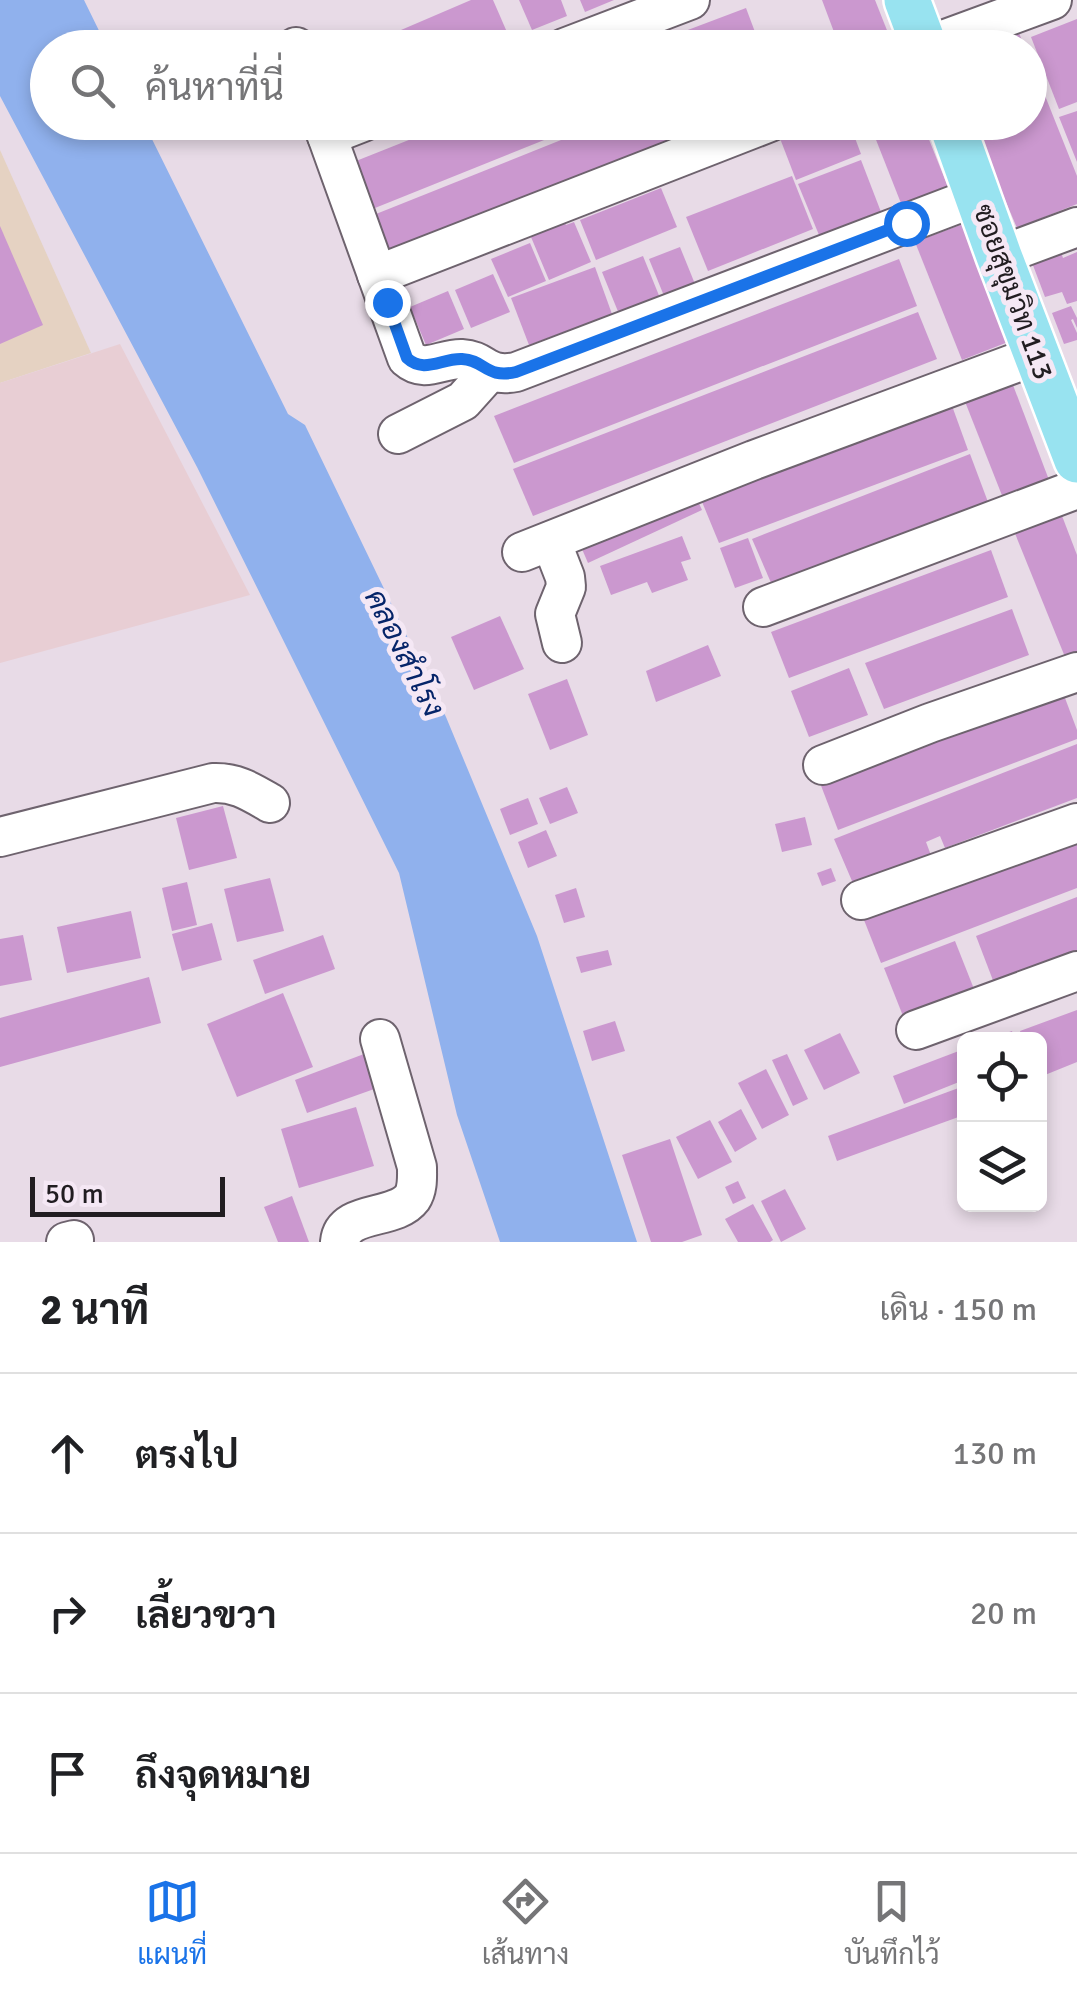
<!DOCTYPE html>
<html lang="th">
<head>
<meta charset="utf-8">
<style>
	body { margin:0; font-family:Signika,Sarabun,sans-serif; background:#f2f2f2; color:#202124 }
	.controls { position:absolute; right:30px; bottom:30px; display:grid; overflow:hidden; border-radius:15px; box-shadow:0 5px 15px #0003 }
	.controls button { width:90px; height:90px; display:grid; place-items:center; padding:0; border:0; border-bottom:2px solid #e0e0e0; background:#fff; color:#202124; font:50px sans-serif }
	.scale { position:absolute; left:30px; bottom:25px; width:195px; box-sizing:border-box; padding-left:10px; border:5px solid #211d21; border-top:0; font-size:28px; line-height:35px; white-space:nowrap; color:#211d21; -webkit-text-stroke:8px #f5e8f5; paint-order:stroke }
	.stop { position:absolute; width:30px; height:30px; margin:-22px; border:8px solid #1a73e8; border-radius:50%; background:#fff }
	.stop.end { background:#1a73e8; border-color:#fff; box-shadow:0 2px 10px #0008 }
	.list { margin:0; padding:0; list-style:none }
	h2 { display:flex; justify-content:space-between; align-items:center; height:130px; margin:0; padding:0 40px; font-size:42px }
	h2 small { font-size:32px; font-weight:400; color:#757577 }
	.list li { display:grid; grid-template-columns:65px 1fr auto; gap:30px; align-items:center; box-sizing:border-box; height:160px; padding:0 40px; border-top:2px solid #e0e0e0 }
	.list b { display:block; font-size:38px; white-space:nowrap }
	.list em { font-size:32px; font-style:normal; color:#757577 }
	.icon { flex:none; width:55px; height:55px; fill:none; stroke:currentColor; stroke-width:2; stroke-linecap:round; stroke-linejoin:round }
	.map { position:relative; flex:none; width:1077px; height:1242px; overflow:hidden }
	.search { position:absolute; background:#fff; box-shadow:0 5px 15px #0003; left:30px; right:30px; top:30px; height:110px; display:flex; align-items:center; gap:25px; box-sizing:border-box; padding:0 35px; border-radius:55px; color:#757577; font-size:38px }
	.sheet { height:610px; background:#fff }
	nav { display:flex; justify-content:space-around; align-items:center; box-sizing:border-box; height:140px; border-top:2px solid #e0e0e0; background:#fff; font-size:28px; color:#757577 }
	nav a { display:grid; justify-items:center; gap:5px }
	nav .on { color:#1a73e8 }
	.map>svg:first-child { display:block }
	.commercial { fill:#e5d2c2 }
	.industrial { fill:#e8ced4 }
	.water { fill:#90b1ed }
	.building { fill:#cb98cf }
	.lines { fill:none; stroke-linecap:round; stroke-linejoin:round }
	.minor-casing { stroke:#6e636e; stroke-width:42 }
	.major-casing { stroke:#fff; stroke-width:50 }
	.minor { stroke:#fff; stroke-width:38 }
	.major { stroke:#98e3f0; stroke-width:45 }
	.route { stroke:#1a73e8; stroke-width:12 }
	.labels { text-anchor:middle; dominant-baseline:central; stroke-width:10; stroke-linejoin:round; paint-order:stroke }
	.street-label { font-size:28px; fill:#211d21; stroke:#f5e8f5 }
	.water-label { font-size:30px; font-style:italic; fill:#052469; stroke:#f5e8f5 }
</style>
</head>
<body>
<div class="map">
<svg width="1077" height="1242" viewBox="0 0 1077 1242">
	<rect width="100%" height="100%" fill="#e8dbe7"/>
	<path class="commercial" d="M 0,150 L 91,353 L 0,383 Z"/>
	<path class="industrial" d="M 120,344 L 250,595 L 0,663 L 0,383 Z"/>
	<path class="water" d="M 0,0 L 84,0 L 107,47 L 48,48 L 48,122 L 144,123 L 288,414 L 305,425 L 446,717 L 537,936 L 637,1242 L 500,1242 L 457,1115 L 399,873 L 197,467 L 0,96 Z"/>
	<g class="building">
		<path d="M 471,0 L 493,0 L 510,39 L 489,48 L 359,48 Z"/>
		<path d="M 519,0 L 561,0 L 567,16 L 532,30 Z"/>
		<path d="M 580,0 L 614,0 L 585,12 Z"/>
		<path d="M 822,0 L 875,0 L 894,48 L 840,48 Z"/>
		<path d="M 746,8 L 761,48 L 642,48 L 656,42 Z"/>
		<path d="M 1077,19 L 1077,102 L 1059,109 L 1031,37 Z"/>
		<path d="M 1019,33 L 1025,48 L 984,48 L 984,47 Z"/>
		<path d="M 1030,58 L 1077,176 L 1077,204 L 1017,228 L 972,122 L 1030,122 Z"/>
		<path d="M 1077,111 L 1077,162 L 1059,117 Z"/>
		<path d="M 454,122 L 589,122 L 370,210 L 351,163 Z"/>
		<path d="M 606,122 L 745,122 L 390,263 L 371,216 Z"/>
		<path d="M 789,122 L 849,122 L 861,154 L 796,180 L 776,128 Z"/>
		<path d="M 869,122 L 922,122 L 952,197 L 906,216 Z"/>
		<path d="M 861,160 L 881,212 L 819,235 L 798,184 Z"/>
		<path d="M 792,176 L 813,229 L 708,271 L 686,217 Z"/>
		<path d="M 661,188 L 677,227 L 596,260 L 580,220 Z"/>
		<path d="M 561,214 L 566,225 L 574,222 L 591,262 L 549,280 L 531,237 L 543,232 L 539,223 Z"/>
		<path d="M 963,224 L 1008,342 L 962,360 L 915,242 Z"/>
		<path d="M 0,226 L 43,325 L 0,344 Z"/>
		<path d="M 530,243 L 546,281 L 508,297 L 491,259 Z"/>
		<path d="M 680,247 L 695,284 L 664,296 L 649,259 Z"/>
		<path d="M 1061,252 L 1063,258 L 1077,252 L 1077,301 L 1067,304 L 1062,292 L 1045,297 L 1031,260 Z"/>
		<path d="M 643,256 L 660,298 L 619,314 L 602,272 Z"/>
		<path d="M 899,259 L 917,306 L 514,463 L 494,416 Z"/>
		<path d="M 595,267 L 612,314 L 529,345 L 511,298 Z"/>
		<path d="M 493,274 L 510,312 L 471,328 L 455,290 Z"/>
		<path d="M 448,291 L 464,329 L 426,345 L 410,307 Z"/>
		<path d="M 1071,306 L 1077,318 L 1077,328 L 1073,319 L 1071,320 L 1077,333 L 1077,340 L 1064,344 L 1052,313 Z"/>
		<path d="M 918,312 L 937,359 L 533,516 L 513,469 Z"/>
		<path d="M 1010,377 L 1049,480 L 1003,498 L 962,394 Z"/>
		<path d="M 951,403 L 968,450 L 719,543 L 700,497 Z"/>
		<path d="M 970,454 L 988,502 L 772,585 L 752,539 Z"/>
		<path d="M 696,497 L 702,510 L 588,563 L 582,549 Z"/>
		<path d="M 1059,508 L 1077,555 L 1077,653 L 1065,657 L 1012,526 Z"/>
		<path d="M 682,536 L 691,559 L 681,562 L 688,580 L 652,593 L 647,582 L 611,595 L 600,566 Z"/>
		<path d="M 748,538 L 763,578 L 735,588 L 720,548 Z"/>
		<path d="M 991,550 L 1008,597 L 789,678 L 771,632 Z"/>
		<path d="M 1012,609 L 1029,655 L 884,709 L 865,663 Z"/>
		<path d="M 500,616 L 524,669 L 474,690 L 451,637 Z"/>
		<path d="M 708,645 L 721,676 L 656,702 L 646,671 Z"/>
		<path d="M 849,668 L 868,715 L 809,737 L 791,691 Z"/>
		<path d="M 567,679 L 588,735 L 550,750 L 528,694 Z"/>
		<path d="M 1062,690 L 1077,730 L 1077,739 L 838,830 L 820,783 Z"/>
		<path d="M 1077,744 L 1077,798 L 945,848 L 940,836 L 926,842 L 932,858 L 855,888 L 834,839 Z"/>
		<path d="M 567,787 L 578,813 L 550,824 L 539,798 Z"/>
		<path d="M 528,798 L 538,824 L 510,835 L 500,809 Z"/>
		<path d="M 223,806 L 237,858 L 189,870 L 176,818 Z"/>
		<path d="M 805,817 L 812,845 L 782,852 L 775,824 Z"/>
		<path d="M 546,830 L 557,856 L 528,868 L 518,842 Z"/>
		<path d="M 1077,833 L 1077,888 L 881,963 L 862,915 Z"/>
		<path d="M 831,868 L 836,881 L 822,886 L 817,873 Z"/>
		<path d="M 270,878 L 284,931 L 237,942 L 224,889 Z"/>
		<path d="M 187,882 L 197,925 L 172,931 L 162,888 Z"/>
		<path d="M 576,888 L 585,917 L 564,923 L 555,895 Z"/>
		<path d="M 1077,897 L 1077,952 L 994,983 L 976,936 Z"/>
		<path d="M 131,911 L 141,958 L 67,973 L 57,927 Z"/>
		<path d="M 212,923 L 222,960 L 182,971 L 172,934 Z"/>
		<path d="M 23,935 L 32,980 L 0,986 L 0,939 Z"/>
		<path d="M 323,935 L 335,969 L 265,994 L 253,960 Z"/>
		<path d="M 955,941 L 974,989 L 903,1016 L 884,968 Z"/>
		<path d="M 608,950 L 612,965 L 581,973 L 576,957 Z"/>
		<path d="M 149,977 L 161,1023 L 0,1067 L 0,1018 Z"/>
		<path d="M 283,993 L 313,1067 L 237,1097 L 207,1024 Z"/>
		<path d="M 1077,1010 L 1077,1062 L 1040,1077 L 1040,1040 L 1023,1040 L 1020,1031 Z"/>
		<path d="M 615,1021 L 625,1051 L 592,1061 L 583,1031 Z"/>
		<path d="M 1012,1031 L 1015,1040 L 990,1040 L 990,1039 Z"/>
		<path d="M 840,1033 L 860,1073 L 824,1090 L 804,1050 Z"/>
		<path d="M 964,1049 L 964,1080 L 904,1104 L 893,1076 Z"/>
		<path d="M 364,1054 L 377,1088 L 307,1113 L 295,1080 Z"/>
		<path d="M 787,1054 L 808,1099 L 793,1106 L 772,1060 Z"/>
		<path d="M 766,1069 L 789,1115 L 762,1129 L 738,1083 Z"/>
		<path d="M 964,1086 L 964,1115 L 837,1161 L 828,1136 Z"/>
		<path d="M 356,1107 L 374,1166 L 299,1188 L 281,1129 Z"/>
		<path d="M 741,1109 L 757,1139 L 735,1152 L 718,1122 Z"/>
		<path d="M 710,1120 L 732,1162 L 698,1179 L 676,1137 Z"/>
		<path d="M 670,1139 L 702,1235 L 682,1242 L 651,1242 L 622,1155 Z"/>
		<path d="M 738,1181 L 746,1198 L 733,1204 L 725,1187 Z"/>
		<path d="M 785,1189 L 806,1229 L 781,1242 L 761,1201 Z"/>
		<path d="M 292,1196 L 309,1242 L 278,1242 L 264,1207 Z"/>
		<path d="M 753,1204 L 773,1240 L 770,1242 L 738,1242 L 725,1219 Z"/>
	</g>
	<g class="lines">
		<defs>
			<g id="minor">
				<path d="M 296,47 L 296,48"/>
				<path d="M 924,47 L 1052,0"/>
				<path d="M 564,48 L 690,0"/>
				<path d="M 322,122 L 327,136 L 363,122"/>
				<path d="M 327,136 L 407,358 C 425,374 442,358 462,359 C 485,360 486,378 516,372 L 978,196"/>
				<path d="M 999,256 L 1077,227"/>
				<path d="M 377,275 L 770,122"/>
				<path d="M 398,434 L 463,401 L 489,372"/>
				<path d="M 551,541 L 565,577 L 566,587 L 555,614 L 562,643"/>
				<path d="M 522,552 L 754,460 L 1037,355"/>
				<path d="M 763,607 L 1077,489"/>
				<path d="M 823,765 L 930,723 L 1077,672"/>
				<path d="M 0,837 L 213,783 C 236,782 251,792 270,803"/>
				<path d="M 861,900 L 1077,823"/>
				<path d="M 916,1030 L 1077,971"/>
				<path d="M 66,1242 L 74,1240"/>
				<path d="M 340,1242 C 343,1209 395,1221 412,1198 C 418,1189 417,1177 417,1167 L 380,1039"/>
			</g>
			<g id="major">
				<path d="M 907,0 L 925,48"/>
				<path d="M 951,122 L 999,256 L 1077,460"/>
			</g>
		</defs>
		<use href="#minor" class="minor-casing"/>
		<use href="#major" class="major-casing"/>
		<use href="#minor" class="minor"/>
		<use href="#major" class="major"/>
	</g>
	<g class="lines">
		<path class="route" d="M 387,302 L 407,358 C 424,374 442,358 462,359 C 485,360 486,379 516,372 L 906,223"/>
	</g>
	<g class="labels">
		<g class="street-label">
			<text transform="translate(1013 292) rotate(70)">ซอยสุขุมวิท 113</text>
		</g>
		<g class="water-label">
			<text transform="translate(404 653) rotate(63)">คลองสำโรง</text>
		</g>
	</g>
</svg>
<div class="controls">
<button><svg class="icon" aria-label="locate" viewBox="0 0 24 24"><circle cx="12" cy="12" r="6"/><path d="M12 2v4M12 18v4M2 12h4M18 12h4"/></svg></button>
<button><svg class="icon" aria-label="layers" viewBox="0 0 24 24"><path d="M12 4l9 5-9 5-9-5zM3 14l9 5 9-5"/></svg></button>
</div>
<div class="scale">50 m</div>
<div class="stop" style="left:906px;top:223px"></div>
<div class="stop end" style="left:387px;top:302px"></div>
<div class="search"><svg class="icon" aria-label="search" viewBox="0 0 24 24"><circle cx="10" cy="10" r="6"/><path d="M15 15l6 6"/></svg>ค้นหาที่นี่</div>
</div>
<section class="sheet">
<h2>2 นาที<small>เดิน · 150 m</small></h2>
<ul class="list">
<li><svg class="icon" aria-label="ahead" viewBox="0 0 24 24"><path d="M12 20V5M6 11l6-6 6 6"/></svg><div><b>ตรงไป</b></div><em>130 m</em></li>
<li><svg class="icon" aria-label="right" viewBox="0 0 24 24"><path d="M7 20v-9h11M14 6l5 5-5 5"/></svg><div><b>เลี้ยวขวา</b></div><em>20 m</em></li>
<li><svg class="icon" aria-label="arrive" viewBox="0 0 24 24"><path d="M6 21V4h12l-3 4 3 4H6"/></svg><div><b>ถึงจุดหมาย</b></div></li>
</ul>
</section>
<nav>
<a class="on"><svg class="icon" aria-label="map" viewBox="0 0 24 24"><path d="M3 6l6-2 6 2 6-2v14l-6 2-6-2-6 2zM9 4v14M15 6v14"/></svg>แผนที่</a>
<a><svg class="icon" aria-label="directions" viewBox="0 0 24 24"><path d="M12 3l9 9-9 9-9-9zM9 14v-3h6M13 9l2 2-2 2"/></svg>เส้นทาง</a>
<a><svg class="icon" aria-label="saved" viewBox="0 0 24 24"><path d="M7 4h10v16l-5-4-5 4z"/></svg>บันทึกไว้</a>
</nav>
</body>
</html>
